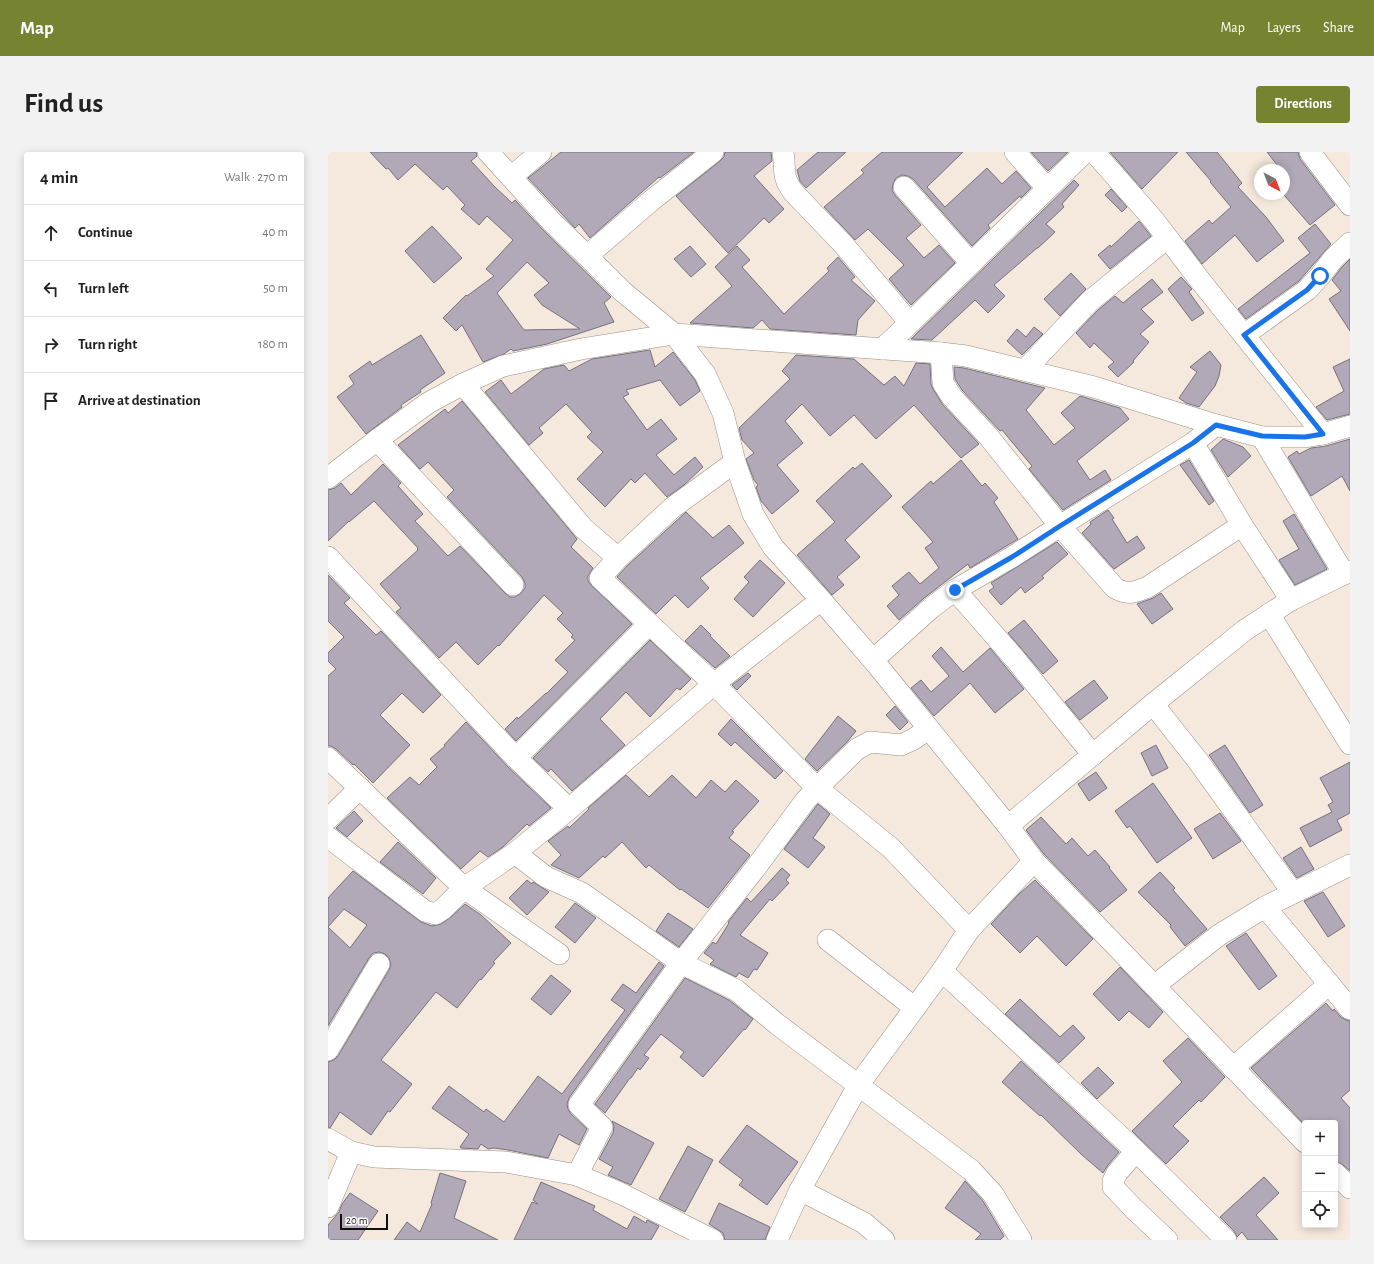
<!DOCTYPE html>
<html lang="en">
<head>
<meta charset="utf-8">
<style>
	body { margin:0; font-family:"Alegreya Sans",sans-serif; background:#f2f2f2; color:#222 }
	.controls { position:absolute; right:12px; bottom:12px; display:grid; overflow:hidden; border-radius:4px; box-shadow:0 2px 10px #0003 }
	.controls button { width:36px; height:36px; display:grid; place-items:center; padding:0; border:0; border-bottom:1px solid #e0e0e0; background:#fff; color:#222; font:20px sans-serif }
	.compass { position:absolute; left:926px; top:12px; width:36px; height:36px; border-radius:50%; background:#fff; box-shadow:0 2px 10px #0003; rotate:138deg }
	.scale { position:absolute; left:12px; bottom:10px; width:48px; box-sizing:border-box; padding-left:4px; border:2px solid #130f0b; border-top:0; font-size:11px; line-height:14px; white-space:nowrap; color:#130f0b; -webkit-text-stroke:3px #fff; paint-order:stroke }
	.stop { position:absolute; width:12px; height:12px; margin:-9px; border:3px solid #1a73e8; border-radius:50%; background:#fff }
	.stop.end { background:#1a73e8; border-color:#fff; box-shadow:0 1px 4px #0008 }
	.list { margin:0; padding:0; list-style:none }
	h2 { display:flex; justify-content:space-between; align-items:center; height:52px; margin:0; padding:0 16px; font-size:17px }
	h2 small { font-size:13px; font-weight:400; color:#767676 }
	.list li { display:grid; grid-template-columns:26px 1fr auto; gap:12px; align-items:center; box-sizing:border-box; height:56px; padding:0 16px; border-top:1px solid #e0e0e0 }
	.list b { display:block; font-size:15px; white-space:nowrap }
	.list em { font-size:13px; font-style:normal; color:#767676 }
	.icon { flex:none; width:22px; height:22px; fill:none; stroke:currentColor; stroke-width:2; stroke-linecap:round; stroke-linejoin:round }
	.map { position:relative; flex:none; width:1022px; height:1088px; overflow:hidden; border-radius:4px }
	header { display:flex; align-items:center; gap:24px; box-sizing:border-box; height:56px; padding:0 20px; background:#768331; color:#fff }
	header strong { font-size:19px }
	nav { display:flex; gap:22px; margin-inline-start:auto; font-size:14px }
	.intro { display:flex; align-items:center; justify-content:space-between; box-sizing:border-box; height:96px; padding:0 24px }
	h1 { margin:0; font-size:28px }
	.button { padding:10px 18px; border-radius:4px; background:#768331; color:#fff; font-size:14px; font-weight:700 }
	main { display:flex; gap:24px; padding:0 24px }
	aside { flex:1; background:#fff; border-radius:4px; box-shadow:0 2px 10px #0003 }
	.map>svg:first-child { display:block }
	.building { fill:#b1a9b7; stroke:#78717e; fill-rule:evenodd }
	.lines { fill:none; stroke-linecap:round; stroke-linejoin:round }
	.minor-casing { stroke:#9a8e84; stroke-width:22 }
	.minor { stroke:#fff; stroke-width:21 }
	.route { stroke:#1a73e8; stroke-width:5 }
</style>
</head>
<body>
<header>
<strong>Map</strong>
<nav><a>Map</a><a>Layers</a><a>Share</a></nav>
</header>
<div class="intro"><h1>Find us</h1><a class="button">Directions</a></div>
<main>
<aside>
<h2>4 min<small>Walk · 270 m</small></h2>
<ul class="list">
<li><svg class="icon" aria-label="ahead" viewBox="0 0 24 24"><path d="M12 20V5M6 11l6-6 6 6"/></svg><div><b>Continue</b></div><em>40 m</em></li>
<li><svg class="icon" aria-label="left" viewBox="0 0 24 24"><path d="M17 20v-9H6M10 6l-5 5 5 5"/></svg><div><b>Turn left</b></div><em>50 m</em></li>
<li><svg class="icon" aria-label="right" viewBox="0 0 24 24"><path d="M7 20v-9h11M14 6l5 5-5 5"/></svg><div><b>Turn right</b></div><em>180 m</em></li>
<li><svg class="icon" aria-label="arrive" viewBox="0 0 24 24"><path d="M6 21V4h12l-3 4 3 4H6"/></svg><div><b>Arrive at destination</b></div></li>
</ul>
</aside>
<div class="map">
<svg width="1022" height="1088" viewBox="0 0 1022 1088">
	<rect width="100%" height="100%" fill="#f5e8dc"/>
	<g class="building">
		<path d="M 42,0 L 148,0 L 149,4 L 143,9 L 166,34 L 184,51 L 187,48 L 215,78 L 283,145 L 276,151 L 286,170 L 219,192 L 185,199 L 183,197 L 176,202 L 155,210 L 134,173 L 128,179 L 115,166 L 138,143 L 139,144 L 166,124 L 158,117 L 185,88 L 159,64 L 151,73 L 133,57 L 137,53 L 119,34 L 115,38 L 87,12 L 70,28 L 60,16 L 58,17 ZM 199,110 L 221,131 L 206,143 L 214,153 L 252,177 L 196,178 L 169,141 Z"/>
		<path d="M 233,0 L 366,0 L 332,26 L 331,25 L 262,86 L 251,72 L 247,76 L 200,26 Z"/>
		<path d="M 397,0 L 443,0 L 444,9 L 426,24 L 456,57 L 441,71 L 436,66 L 400,101 L 348,44 L 392,9 L 396,5 Z"/>
		<path d="M 490,0 L 518,0 L 478,36 L 472,29 L 469,18 Z"/>
		<path d="M 554,0 L 635,0 L 599,35 L 617,55 L 659,16 L 674,32 L 688,19 L 703,36 L 693,46 L 692,44 L 660,73 L 662,76 L 644,94 L 585,27 L 580,24 L 574,23 L 568,26 L 565,32 L 564,38 L 567,43 L 593,73 L 578,86 L 596,106 L 611,93 L 627,111 L 583,153 L 561,127 L 576,113 L 540,77 L 527,88 L 496,55 L 536,21 L 533,18 Z"/>
		<path d="M 703,0 L 740,0 L 720,19 Z"/>
		<path d="M 782,0 L 850,0 L 814,37 Z"/>
		<path d="M 858,0 L 889,0 L 914,31 L 910,35 L 938,65 L 956,89 L 929,110 L 907,83 L 874,112 L 857,89 L 881,68 L 884,72 L 903,55 L 882,30 L 883,29 Z"/>
		<path d="M 939,0 L 970,0 L 972,7 L 1007,53 L 982,73 L 956,43 L 956,18 L 953,18 Z"/>
		<path d="M 746,28 L 751,33 L 734,52 L 736,55 L 718,72 L 727,80 L 710,96 L 709,96 L 666,133 L 677,144 L 660,161 L 647,148 L 604,188 L 583,187 Z"/>
		<path d="M 783,37 L 799,55 L 794,60 L 777,43 Z"/>
		<path d="M 811,69 L 823,84 L 782,117 L 770,103 L 782,93 L 783,95 Z"/>
		<path d="M 987,72 L 1003,92 L 971,129 L 918,167 L 910,157 L 982,101 L 970,86 Z"/>
		<path d="M 104,74 L 134,106 L 106,131 L 77,99 Z"/>
		<path d="M 362,94 L 378,112 L 363,125 L 346,107 Z"/>
		<path d="M 409,94 L 422,108 L 414,115 L 456,162 L 501,119 L 499,116 L 510,105 L 527,125 L 523,128 L 547,149 L 530,168 L 528,183 L 442,177 L 434,168 L 425,176 L 362,171 L 404,134 L 387,115 Z"/>
		<path d="M 1022,107 L 1022,179 L 1001,147 L 1013,139 L 1004,128 L 1014,115 Z"/>
		<path d="M 743,121 L 758,137 L 732,164 L 716,147 Z"/>
		<path d="M 853,125 L 864,137 L 861,140 L 876,161 L 864,169 L 840,137 Z"/>
		<path d="M 824,127 L 835,140 L 813,157 L 826,170 L 812,182 L 821,190 L 805,209 L 806,210 L 790,225 L 780,215 L 786,210 L 766,191 L 762,196 L 748,181 L 770,158 L 787,144 L 795,151 Z"/>
		<path d="M 706,175 L 715,182 L 694,203 L 679,189 L 689,177 L 698,185 Z"/>
		<path d="M 93,183 L 117,221 L 92,238 L 93,240 L 73,253 L 74,255 L 38,282 L 9,245 L 26,232 L 21,224 L 42,209 L 44,213 Z"/>
		<path d="M 322,198 L 327,215 L 345,200 L 367,228 L 372,239 L 352,254 L 332,228 L 298,238 L 301,242 L 295,245 L 319,278 L 333,267 L 349,287 L 328,303 L 346,323 L 367,305 L 375,315 L 356,333 L 339,345 L 317,321 L 307,331 L 303,327 L 277,355 L 249,327 L 275,300 L 259,285 L 264,280 L 238,252 L 211,276 L 215,281 L 201,293 L 157,240 L 173,228 L 183,242 L 216,217 L 236,213 L 241,219 L 264,207 Z"/>
		<path d="M 882,199 L 893,213 L 891,224 L 887,234 L 871,255 L 858,251 L 851,246 L 869,220 L 862,215 Z"/>
		<path d="M 468,203 L 526,207 L 556,233 L 567,224 L 576,234 L 588,211 L 602,212 L 603,232 L 605,237 L 615,253 L 651,292 L 633,306 L 586,253 L 548,287 L 526,263 L 502,284 L 474,252 L 457,269 L 475,291 L 449,313 L 471,339 L 444,362 L 433,349 L 428,335 L 430,333 L 426,328 L 418,307 L 426,301 L 414,288 L 411,276 L 462,227 L 454,219 Z"/>
		<path d="M 1022,207 L 1022,262 L 999,268 L 988,255 L 1016,239 L 1005,215 Z"/>
		<path d="M 626,215 L 636,216 L 717,236 L 698,258 L 726,293 L 747,276 L 733,261 L 752,244 L 792,256 L 801,267 L 749,309 L 762,328 L 777,318 L 783,328 L 735,358 L 701,317 L 704,314 L 674,278 L 672,279 L 634,238 L 627,227 Z"/>
		<path d="M 134,249 L 249,387 L 243,395 L 265,416 L 260,424 L 260,429 L 264,434 L 304,472 L 188,589 L 177,577 L 189,565 L 190,567 L 218,541 L 218,542 L 240,520 L 227,508 L 247,488 L 243,485 L 245,483 L 229,467 L 235,461 L 216,443 L 171,494 L 170,493 L 150,513 L 128,490 L 111,506 L 68,460 L 73,456 L 52,432 L 90,398 L 89,397 L 90,396 L 46,349 L 21,370 L 21,369 L 0,389 L 0,338 L 7,336 L 13,331 L 23,343 L 55,312 L 73,331 L 70,334 L 95,362 L 87,369 L 120,404 L 132,394 L 177,441 L 182,445 L 187,445 L 193,441 L 197,436 L 197,431 L 194,425 L 119,345 L 126,338 L 100,310 L 92,317 L 70,293 L 117,257 L 120,261 Z"/>
		<path d="M 895,287 L 915,295 L 923,304 L 900,325 L 883,298 Z"/>
		<path d="M 1022,287 L 1022,339 L 1014,324 L 983,344 L 960,305 L 969,299 L 971,302 L 983,296 L 998,294 Z"/>
		<path d="M 633,308 L 654,334 L 657,331 L 670,346 L 666,350 L 690,387 L 642,416 L 640,412 L 595,447 L 571,468 L 559,454 L 571,443 L 564,434 L 581,420 L 592,432 L 611,416 L 597,396 L 605,390 L 574,355 L 603,329 L 605,332 Z"/>
		<path d="M 861,308 L 886,349 L 881,353 L 852,313 Z"/>
		<path d="M 534,311 L 564,344 L 517,388 L 532,405 L 509,425 L 516,433 L 504,443 L 469,403 L 507,370 L 488,349 L 525,315 L 527,317 Z"/>
		<path d="M 780,358 L 786,366 L 784,367 L 799,391 L 809,384 L 817,396 L 786,417 L 754,381 L 763,372 L 762,370 Z"/>
		<path d="M 358,360 L 385,386 L 401,373 L 416,391 L 372,426 L 381,436 L 360,456 L 347,443 L 328,462 L 289,425 L 299,414 Z"/>
		<path d="M 966,362 L 999,417 L 967,433 L 951,408 L 971,397 L 955,369 Z"/>
		<path d="M 729,390 L 740,402 L 714,424 L 716,426 L 697,441 L 693,435 L 673,453 L 661,439 L 666,435 L 663,431 Z"/>
		<path d="M 432,408 L 457,431 L 425,465 L 406,447 L 421,430 L 416,425 Z"/>
		<path d="M 0,423 L 22,446 L 16,451 L 48,483 L 53,479 L 113,543 L 95,561 L 74,541 L 52,563 L 82,593 L 45,631 L 26,612 L 25,613 L 8,597 L 3,594 L 0,594 L 0,524 L 8,517 L 0,509 L 0,501 L 16,485 L 0,469 Z"/>
		<path d="M 833,441 L 845,457 L 824,472 L 809,452 L 825,446 Z"/>
		<path d="M 696,468 L 730,509 L 715,522 L 680,481 Z"/>
		<path d="M 373,473 L 383,483 L 382,484 L 402,504 L 387,516 L 357,489 Z"/>
		<path d="M 322,488 L 363,527 L 352,538 L 349,536 L 322,565 L 298,540 L 272,567 L 297,593 L 244,639 L 223,617 L 220,620 L 205,606 Z"/>
		<path d="M 613,495 L 635,520 L 662,496 L 696,537 L 667,561 L 642,531 L 606,564 L 583,536 L 593,528 L 603,540 L 621,524 L 604,504 Z"/>
		<path d="M 420,521 L 423,524 L 409,538 L 404,533 Z"/>
		<path d="M 766,528 L 780,546 L 752,568 L 737,550 Z"/>
		<path d="M 567,554 L 580,570 L 572,578 L 558,563 Z"/>
		<path d="M 510,564 L 528,579 L 519,590 L 489,619 L 477,607 Z"/>
		<path d="M 403,567 L 455,619 L 447,627 L 407,590 L 403,594 L 390,582 Z"/>
		<path d="M 138,570 L 180,615 L 223,656 L 201,674 L 199,672 L 175,695 L 160,705 L 152,699 L 133,717 L 59,646 L 82,625 L 91,633 L 109,615 L 102,607 L 117,594 L 116,593 Z"/>
		<path d="M 828,593 L 840,616 L 824,624 L 813,601 Z"/>
		<path d="M 897,593 L 935,653 L 922,661 L 881,603 Z"/>
		<path d="M 1022,610 L 1022,661 L 1009,668 L 1014,678 L 982,695 L 972,676 L 1004,660 L 1000,653 L 1005,650 L 992,626 Z"/>
		<path d="M 768,620 L 779,636 L 761,649 L 750,632 Z"/>
		<path d="M 298,623 L 321,645 L 344,623 L 368,646 L 383,628 L 397,640 L 408,628 L 431,649 L 404,679 L 406,680 L 401,686 L 422,703 L 380,756 L 353,737 L 352,738 L 321,713 L 318,716 L 294,690 L 277,706 L 275,704 L 251,726 L 223,713 L 233,703 L 220,689 L 240,674 L 241,676 L 261,657 L 260,656 Z"/>
		<path d="M 825,631 L 864,686 L 829,711 L 802,674 L 799,676 L 787,659 Z"/>
		<path d="M 490,652 L 502,662 L 485,686 L 497,695 L 480,716 L 456,697 Z"/>
		<path d="M 26,659 L 35,669 L 19,685 L 8,676 Z"/>
		<path d="M 892,661 L 913,689 L 885,707 L 866,677 Z"/>
		<path d="M 713,665 L 738,692 L 744,686 L 760,704 L 767,698 L 782,715 L 781,716 L 799,738 L 772,760 L 715,701 L 698,678 Z"/>
		<path d="M 70,690 L 108,726 L 95,742 L 52,710 Z"/>
		<path d="M 973,695 L 986,717 L 969,726 L 955,706 Z"/>
		<path d="M 454,716 L 462,723 L 458,728 L 461,731 L 444,749 L 442,747 L 412,783 L 440,801 L 429,818 L 426,817 L 420,826 L 411,821 L 408,825 L 382,812 L 386,808 L 376,801 L 385,790 L 388,792 L 401,771 L 400,770 L 419,746 L 423,750 Z"/>
		<path d="M 25,719 L 93,770 L 104,774 L 113,772 L 123,765 L 137,752 L 153,763 L 183,791 L 165,810 L 167,811 L 153,828 L 152,827 L 129,856 L 108,840 L 53,908 L 84,932 L 62,960 L 60,959 L 43,983 L 12,960 L 2,976 L 0,975 L 0,910 L 6,908 L 10,904 L 61,818 L 63,813 L 61,806 L 57,802 L 51,800 L 45,801 L 41,806 L 0,874 L 0,775 L 22,796 L 39,773 L 16,757 L 0,775 L 0,746 Z"/>
		<path d="M 832,720 L 847,736 L 845,738 L 879,777 L 857,794 L 842,775 L 843,773 L 810,740 Z"/>
		<path d="M 199,728 L 204,732 L 205,730 L 221,740 L 199,763 L 181,746 Z"/>
		<path d="M 707,728 L 765,787 L 738,814 L 709,784 L 692,801 L 663,772 L 691,742 Z"/>
		<path d="M 995,740 L 1017,774 L 1000,785 L 976,749 Z"/>
		<path d="M 247,751 L 268,766 L 247,791 L 227,775 Z"/>
		<path d="M 340,761 L 365,777 L 351,795 L 328,779 Z"/>
		<path d="M 918,781 L 949,824 L 931,838 L 898,794 Z"/>
		<path d="M 331,810 L 336,814 L 241,946 L 239,952 L 240,957 L 243,962 L 259,977 L 251,993 L 231,982 L 220,1006 L 180,998 L 166,996 L 160,997 L 153,992 L 150,997 L 133,996 L 132,995 L 141,982 L 104,956 L 121,934 L 156,960 L 158,957 L 176,970 L 210,924 L 234,942 L 297,858 L 283,848 L 295,832 L 308,841 Z"/>
		<path d="M 792,815 L 835,860 L 821,876 L 801,859 L 791,869 L 765,842 Z"/>
		<path d="M 223,823 L 243,839 L 223,863 L 203,847 Z"/>
		<path d="M 357,826 L 401,848 L 425,867 L 417,878 L 416,877 L 375,925 L 352,905 L 356,900 L 333,882 L 316,903 L 321,906 L 312,918 L 310,916 L 303,926 L 302,926 L 277,961 L 267,952 Z"/>
		<path d="M 692,847 L 732,885 L 745,873 L 757,886 L 731,911 L 677,862 Z"/>
		<path d="M 998,851 L 1005,859 L 1006,857 L 1013,865 L 1018,868 L 1022,869 L 1022,938 L 1013,946 L 1022,956 L 1022,1019 L 1015,1013 L 1007,1008 L 1007,971 L 975,971 L 923,916 Z"/>
		<path d="M 860,886 L 897,925 L 873,950 L 871,948 L 845,974 L 861,989 L 838,1012 L 804,979 L 854,930 L 835,909 Z"/>
		<path d="M 693,909 L 791,1000 L 780,1013 L 775,1021 L 754,1003 L 713,963 L 712,964 L 674,930 Z"/>
		<path d="M 770,915 L 786,931 L 769,947 L 753,931 Z"/>
		<path d="M 284,969 L 326,991 L 303,1033 L 280,1023 L 285,1015 L 271,1007 L 285,981 L 286,974 Z"/>
		<path d="M 419,973 L 470,1010 L 439,1053 L 411,1033 L 415,1028 L 391,1010 Z"/>
		<path d="M 360,994 L 385,1008 L 357,1060 L 331,1047 Z"/>
		<path d="M 112,1021 L 138,1029 L 126,1066 L 170,1088 L 66,1088 L 79,1070 L 92,1080 L 104,1052 L 103,1051 Z"/>
		<path d="M 936,1025 L 951,1041 L 928,1063 L 950,1088 L 920,1088 L 914,1080 L 909,1085 L 906,1079 L 892,1065 Z"/>
		<path d="M 637,1029 L 655,1049 L 676,1084 L 672,1088 L 647,1088 L 653,1082 L 617,1056 Z"/>
		<path d="M 213,1030 L 267,1054 L 265,1058 L 299,1077 L 306,1064 L 318,1071 L 319,1068 L 331,1074 L 323,1088 L 186,1088 L 204,1050 L 210,1052 L 205,1048 Z"/>
		<path d="M 22,1041 L 50,1059 L 30,1088 L 0,1088 L 0,1073 L 11,1060 L 14,1052 Z"/>
		<path d="M 391,1051 L 442,1075 L 437,1088 L 397,1088 L 395,1081 L 381,1072 Z"/>
	</g>
	<g class="lines">
		<defs>
			<g id="minor">
				<path d="M 160,0 L 223,69 L 259,104 L 294,139 L 346,182 L 377,222 L 395,261 L 407,310 L 425,362 L 445,395 L 493,448 L 545,508 L 680,674 L 706,709 L 977,990"/>
				<path d="M 455,0 C 458,18 453,24 466,41 L 515,92 L 582,171"/>
				<path d="M 687,0 L 719,36"/>
				<path d="M 766,0 L 825,67 L 871,127 L 995,282"/>
				<path d="M 982,0 L 1022,53"/>
				<path d="M 183,25 L 213,0"/>
				<path d="M 576,35 L 643,111"/>
				<path d="M 259,104 L 324,48 L 385,0"/>
				<path d="M 916,183 L 979,138 L 992,124 L 1005,107 L 1022,91"/>
				<path d="M 554,197 L 582,171 L 757,0"/>
				<path d="M 613,201 L 615,231 L 624,245 L 660,284 L 732,374 L 787,436 C 801,444 807,440 820,435 L 914,373"/>
				<path d="M 697,218 L 762,149 L 839,86"/>
				<path d="M 135,232 L 255,376 L 290,406"/>
				<path d="M 934,285 L 1016,422"/>
				<path d="M 49,288 L 185,433"/>
				<path d="M 865,291 L 914,373 L 963,448"/>
				<path d="M 407,310 L 344,356 L 290,406 L 272,426 L 386,532 L 489,636 L 563,696 L 641,778"/>
				<path d="M 0,326 L 49,288 L 100,251 L 135,232 L 175,214 L 253,197 L 346,182 L 613,201 L 638,204 L 766,235 L 888,273 L 934,285 L 977,285 L 995,282 L 1022,274"/>
				<path d="M 0,405 L 188,606 L 241,657"/>
				<path d="M 627,438 L 688,508 L 765,603"/>
				<path d="M 941,462 L 1022,592"/>
				<path d="M 545,508 L 603,456 L 627,438 L 684,405 L 732,374 L 865,291 L 888,273"/>
				<path d="M 825,552 L 870,609 L 965,741"/>
				<path d="M 0,606 L 136,736 L 231,802"/>
				<path d="M 188,606 L 321,472"/>
				<path d="M 0,667 L 32,636"/>
				<path d="M 680,674 L 825,552 L 917,478 L 963,448 L 1022,419"/>
				<path d="M 0,685 L 97,759 L 107,762 L 115,757 L 136,736 L 187,701 L 241,657 L 386,532 L 493,448"/>
				<path d="M 187,701 L 218,725 L 254,741 L 353,811 L 408,838 L 449,872 L 643,1018 L 665,1042 L 693,1088"/>
				<path d="M 937,755 L 1022,857"/>
				<path d="M 500,788 L 587,856"/>
				<path d="M 614,819 L 808,999 L 898,1088"/>
				<path d="M 826,834 L 891,783 L 937,755 L 1022,713"/>
				<path d="M 0,898 L 51,812"/>
				<path d="M 905,916 L 1001,832"/>
				<path d="M 0,987 L 23,1000 L 46,1005 L 178,1010 L 249,1023 L 294,1042 L 385,1088"/>
				<path d="M 808,999 L 789,1021 L 785,1029 L 785,1035 L 806,1057 L 839,1088"/>
				<path d="M 1007,1021 L 1022,1036"/>
				<path d="M 249,1023 L 274,975 L 251,953 L 353,811 L 429,714 L 477,649 L 489,636 L 529,597 L 542,590 L 573,593 L 584,588 L 601,577"/>
				<path d="M 472,1038 L 536,1071 L 556,1088"/>
				<path d="M 0,1055 L 23,1000"/>
				<path d="M 449,1088 L 472,1038 L 531,932 L 614,819 L 641,778 L 706,709"/>
			</g>
		</defs>
		<use href="#minor" class="minor-casing"/>
		<use href="#minor" class="minor"/>
	</g>
	<g class="lines">
		<path class="route" d="M 627,438 L 684,405 L 732,374 L 865,291 L 888,273 L 934,284 L 977,285 L 995,282 L 916,183 L 979,138 L 992,124"/>
	</g>
</svg>
<div class="controls">
<button>+</button>
<button>−</button>
<button><svg class="icon" aria-label="locate" viewBox="0 0 24 24"><circle cx="12" cy="12" r="6"/><path d="M12 2v4M12 18v4M2 12h4M18 12h4"/></svg></button>
</div>
<svg class="compass" viewBox="-18 -18 36 36"><path d="M0-13l5 13h-10z" fill="#e53935"/><path d="M0 13l5-13h-10z" fill="#767676"/></svg>
<div class="scale">20 m</div>
<div class="stop" style="left:992px;top:124px"></div>
<div class="stop end" style="left:627px;top:438px"></div>
</div>
</main>
</body>
</html>
